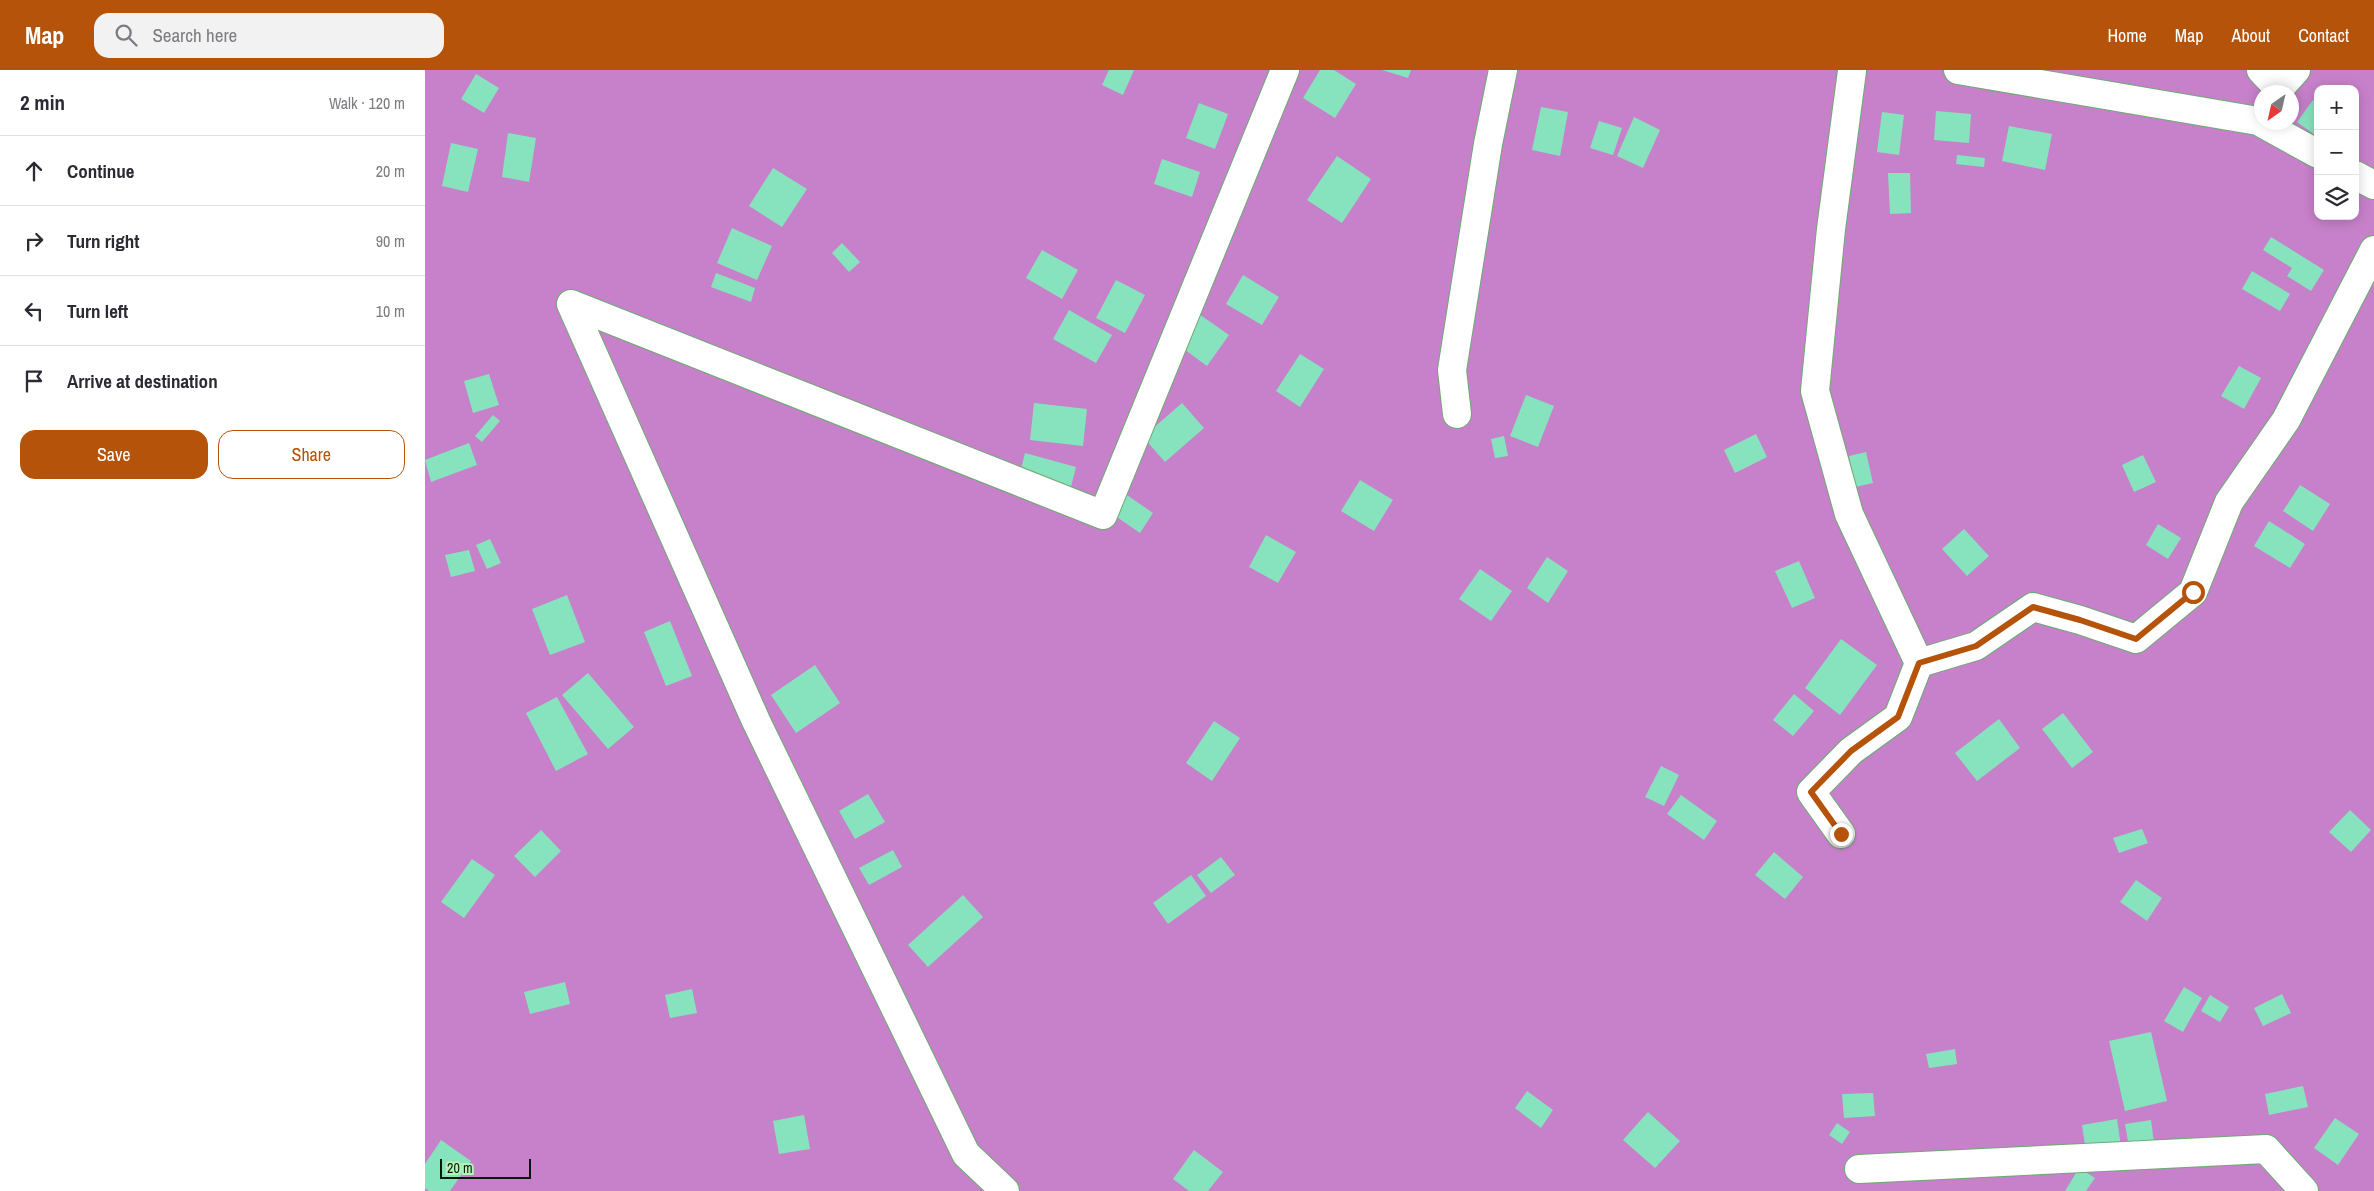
<!DOCTYPE html>
<html lang="en">
<head>
<meta charset="utf-8">
<style>
	body { margin:0; font-family:"Archivo Narrow",sans-serif; background:#f2f2f3; color:#2b2b33 }
	.controls { position:absolute; right:15px; top:15px; display:grid; overflow:hidden; border-radius:10px; box-shadow:0 2px 12px #0003 }
	.controls button { width:45px; height:45px; display:grid; place-items:center; padding:0; border:0; border-bottom:1px solid #e1e1e2; background:#fff; color:#2b2b33; font:25px sans-serif }
	.compass { position:absolute; left:1829px; top:15px; width:45px; height:45px; border-radius:50%; background:#fff; box-shadow:0 2px 12px #0003; rotate:214deg }
	.scale { position:absolute; left:15px; bottom:12px; width:91px; box-sizing:border-box; padding-left:5px; border:2px solid #031a05; border-top:0; font-size:14px; line-height:18px; white-space:nowrap; color:#031a05; -webkit-text-stroke:4px #b5f4b7; paint-order:stroke }
	.stop { position:absolute; width:15px; height:15px; margin:-11px; border:4px solid #b45309; border-radius:50%; background:#fff }
	.stop.end { background:#b45309; border-color:#fff; box-shadow:0 1px 5px #0008 }
	.list { margin:0; padding:0; list-style:none }
	h2 { display:flex; justify-content:space-between; align-items:center; height:65px; margin:0; padding:0 20px; font-size:21px }
	h2 small { font-size:16px; font-weight:400; color:#7c7c81 }
	.list li { display:grid; grid-template-columns:32px 1fr auto; gap:15px; align-items:center; box-sizing:border-box; height:70px; padding:0 20px; border-top:1px solid #e1e1e2 }
	.list b { display:block; font-size:19px; white-space:nowrap }
	.list em { font-size:16px; font-style:normal; color:#7c7c81 }
	.actions { display:flex; gap:10px; padding:15px 20px }
	.actions a { flex:1; padding:11px 0; border:1px solid #b45309; border-radius:15px; text-align:center; font-size:18px; color:#b45309 }
	.actions .main { background:#b45309; color:#fff }
	.icon { flex:none; width:28px; height:28px; fill:none; stroke:currentColor; stroke-width:2; stroke-linecap:round; stroke-linejoin:round }
	.map { position:relative; flex:none; width:1949px; height:1121px; overflow:hidden }
	header { display:flex; align-items:center; gap:30px; box-sizing:border-box; height:70px; padding:0 25px; background:#b45309; color:#fff }
	header strong { font-size:24px }
	nav { display:flex; gap:28px; margin-inline-start:auto; font-size:18px }
	.search { width:350px; height:45px; background:#f2f2f3; display:flex; align-items:center; gap:12px; box-sizing:border-box; padding:0 18px; border-radius:15px; color:#7c7c81; font-size:19px }
	main { display:flex }
	aside { flex:1; background:#fff }
	.map>svg:first-child { display:block }
	.forest { fill:#c781ca; fill-rule:evenodd }
	.building { fill:#87e3bd }
	.lines { fill:none; stroke-linecap:round; stroke-linejoin:round }
	.street-casing { stroke:#6eaa72; stroke-width:30 }
	.street { stroke:#fff; stroke-width:28 }
	.route { stroke:#b45309; stroke-width:6 }
</style>
</head>
<body>
<header>
<strong>Map</strong>
<div class="search"><svg class="icon" aria-label="search" viewBox="0 0 24 24"><circle cx="10" cy="10" r="6"/><path d="M15 15l6 6"/></svg>Search here</div>
<nav><a>Home</a><a>Map</a><a>About</a><a>Contact</a></nav>
</header>
<main>
<aside>
<h2>2 min<small>Walk · 120 m</small></h2>
<ul class="list">
<li><svg class="icon" aria-label="ahead" viewBox="0 0 24 24"><path d="M12 20V5M6 11l6-6 6 6"/></svg><div><b>Continue</b></div><em>20 m</em></li>
<li><svg class="icon" aria-label="right" viewBox="0 0 24 24"><path d="M7 20v-9h11M14 6l5 5-5 5"/></svg><div><b>Turn right</b></div><em>90 m</em></li>
<li><svg class="icon" aria-label="left" viewBox="0 0 24 24"><path d="M17 20v-9H6M10 6l-5 5 5 5"/></svg><div><b>Turn left</b></div><em>10 m</em></li>
<li><svg class="icon" aria-label="arrive" viewBox="0 0 24 24"><path d="M6 21V4h12l-3 4 3 4H6"/></svg><div><b>Arrive at destination</b></div></li>
</ul>
<div class="actions"><a class="main">Save</a><a>Share</a></div>
</aside>
<div class="map">
<svg width="1949" height="1121" viewBox="0 0 1949 1121">
	<rect width="100%" height="100%" fill="#b5f4b7"/>
	<path class="forest" d="M 0,0 L 1949,0 L 1949,1121 L 0,1121 ZM 1893,19 L 1930,19 L 1930,146 L 1893,146 ZM 1836,22 L 1866,22 L 1866,52 L 1836,52 Z"/>
	<g class="building">
		<path d="M 684,0 L 709,0 L 698,25 L 677,15 Z"/>
		<path d="M 895,0 L 909,0 L 931,14 L 910,48 L 878,28 Z"/>
		<path d="M 957,0 L 986,0 L 983,8 Z"/>
		<path d="M 51,4 L 74,18 L 59,43 L 36,29 Z"/>
		<path d="M 1888,30 L 1893,34 L 1893,67 L 1872,52 Z"/>
		<path d="M 774,33 L 803,44 L 790,79 L 761,68 Z"/>
		<path d="M 1116,37 L 1143,42 L 1135,86 L 1107,80 Z"/>
		<path d="M 1511,41 L 1546,44 L 1544,73 L 1509,70 Z"/>
		<path d="M 1457,42 L 1479,45 L 1474,85 L 1452,82 Z"/>
		<path d="M 1209,47 L 1235,60 L 1218,98 L 1192,86 Z"/>
		<path d="M 1174,51 L 1197,58 L 1188,85 L 1165,78 Z"/>
		<path d="M 1584,56 L 1627,64 L 1620,100 L 1577,91 Z"/>
		<path d="M 83,63 L 111,68 L 104,112 L 77,107 Z"/>
		<path d="M 26,73 L 53,79 L 43,122 L 17,116 Z"/>
		<path d="M 1532,85 L 1560,88 L 1559,97 L 1531,94 Z"/>
		<path d="M 912,86 L 946,109 L 917,153 L 882,130 Z"/>
		<path d="M 737,89 L 775,102 L 767,127 L 729,114 Z"/>
		<path d="M 348,98 L 382,119 L 357,157 L 324,136 Z"/>
		<path d="M 1463,103 L 1485,103 L 1486,143 L 1465,144 Z"/>
		<path d="M 307,158 L 347,176 L 332,210 L 292,193 Z"/>
		<path d="M 1846,167 L 1899,200 L 1886,221 L 1862,206 L 1867,198 L 1838,180 Z"/>
		<path d="M 417,173 L 435,192 L 424,202 L 407,183 Z"/>
		<path d="M 617,180 L 653,200 L 637,229 L 601,208 Z"/>
		<path d="M 1827,201 L 1865,224 L 1855,241 L 1817,219 Z"/>
		<path d="M 291,203 L 330,218 L 326,232 L 286,217 Z"/>
		<path d="M 818,205 L 854,227 L 837,255 L 801,234 Z"/>
		<path d="M 691,210 L 720,225 L 700,263 L 671,248 Z"/>
		<path d="M 644,240 L 687,265 L 671,293 L 628,269 Z"/>
		<path d="M 774,244 L 804,265 L 782,296 L 752,274 Z"/>
		<path d="M 875,284 L 899,299 L 875,337 L 851,321 Z"/>
		<path d="M 1814,296 L 1836,308 L 1819,339 L 1796,326 Z"/>
		<path d="M 64,304 L 74,335 L 48,343 L 39,311 Z"/>
		<path d="M 1101,325 L 1129,336 L 1113,377 L 1085,366 Z"/>
		<path d="M 609,333 L 662,339 L 658,376 L 605,370 Z"/>
		<path d="M 757,333 L 779,358 L 740,392 L 718,367 Z"/>
		<path d="M 68,345 L 75,351 L 57,372 L 50,366 Z"/>
		<path d="M 1331,364 L 1342,387 L 1310,403 L 1299,380 Z"/>
		<path d="M 1079,366 L 1083,386 L 1070,388 L 1066,369 Z"/>
		<path d="M 44,373 L 52,395 L 6,412 L 0,390 Z"/>
		<path d="M 1441,382 L 1448,413 L 1430,417 L 1424,386 Z"/>
		<path d="M 600,383 L 651,397 L 645,421 L 594,407 Z"/>
		<path d="M 1718,385 L 1731,412 L 1709,422 L 1697,395 Z"/>
		<path d="M 935,410 L 968,430 L 949,461 L 916,441 Z"/>
		<path d="M 1875,415 L 1905,434 L 1888,461 L 1858,441 Z"/>
		<path d="M 699,423 L 728,443 L 715,463 L 686,443 Z"/>
		<path d="M 1844,451 L 1880,474 L 1865,498 L 1829,476 Z"/>
		<path d="M 1733,454 L 1756,468 L 1743,489 L 1721,475 Z"/>
		<path d="M 1539,459 L 1564,486 L 1542,506 L 1517,479 Z"/>
		<path d="M 841,465 L 871,482 L 853,513 L 824,497 Z"/>
		<path d="M 65,469 L 76,493 L 62,499 L 51,475 Z"/>
		<path d="M 44,480 L 50,501 L 26,507 L 20,485 Z"/>
		<path d="M 1122,487 L 1143,501 L 1123,533 L 1102,518 Z"/>
		<path d="M 1374,491 L 1390,528 L 1367,538 L 1350,501 Z"/>
		<path d="M 1055,499 L 1087,521 L 1066,551 L 1034,529 Z"/>
		<path d="M 142,525 L 160,572 L 125,585 L 107,539 Z"/>
		<path d="M 245,551 L 267,606 L 241,616 L 219,562 Z"/>
		<path d="M 1416,569 L 1452,595 L 1415,645 L 1380,618 Z"/>
		<path d="M 390,595 L 415,633 L 371,663 L 346,625 Z"/>
		<path d="M 163,603 L 209,657 L 183,679 L 137,625 Z"/>
		<path d="M 1369,624 L 1389,641 L 1368,666 L 1348,650 Z"/>
		<path d="M 132,627 L 163,684 L 131,701 L 101,643 Z"/>
		<path d="M 1638,643 L 1668,682 L 1647,698 L 1617,659 Z"/>
		<path d="M 1574,649 L 1595,678 L 1552,711 L 1530,683 Z"/>
		<path d="M 789,651 L 815,668 L 787,711 L 761,693 Z"/>
		<path d="M 1236,696 L 1254,705 L 1239,736 L 1220,727 Z"/>
		<path d="M 443,724 L 460,752 L 430,769 L 414,741 Z"/>
		<path d="M 1256,725 L 1292,751 L 1279,770 L 1242,744 Z"/>
		<path d="M 1925,740 L 1946,760 L 1926,782 L 1904,762 Z"/>
		<path d="M 1717,759 L 1723,773 L 1694,783 L 1688,768 Z"/>
		<path d="M 116,760 L 136,781 L 110,807 L 89,786 Z"/>
		<path d="M 468,780 L 477,797 L 444,815 L 434,798 Z"/>
		<path d="M 1349,782 L 1378,807 L 1360,829 L 1330,805 Z"/>
		<path d="M 796,787 L 810,805 L 786,823 L 772,805 Z"/>
		<path d="M 47,789 L 70,805 L 39,848 L 16,832 Z"/>
		<path d="M 766,805 L 781,826 L 743,854 L 728,833 Z"/>
		<path d="M 1711,810 L 1737,828 L 1722,851 L 1695,832 Z"/>
		<path d="M 538,825 L 558,847 L 503,897 L 483,875 Z"/>
		<path d="M 140,912 L 145,934 L 105,944 L 99,922 Z"/>
		<path d="M 1759,917 L 1777,928 L 1758,962 L 1739,951 Z"/>
		<path d="M 267,919 L 272,943 L 245,948 L 240,925 Z"/>
		<path d="M 1857,924 L 1866,943 L 1838,956 L 1829,938 Z"/>
		<path d="M 1785,925 L 1804,937 L 1795,952 L 1776,941 Z"/>
		<path d="M 1726,962 L 1742,1031 L 1700,1041 L 1684,971 Z"/>
		<path d="M 1530,979 L 1532,994 L 1504,998 L 1501,984 Z"/>
		<path d="M 1878,1016 L 1883,1037 L 1844,1045 L 1840,1024 Z"/>
		<path d="M 1102,1021 L 1128,1040 L 1116,1058 L 1090,1038 Z"/>
		<path d="M 1448,1023 L 1450,1046 L 1419,1048 L 1417,1024 Z"/>
		<path d="M 1223,1042 L 1255,1071 L 1230,1098 L 1198,1070 Z"/>
		<path d="M 379,1045 L 385,1079 L 354,1084 L 348,1051 Z"/>
		<path d="M 1910,1048 L 1934,1064 L 1913,1095 L 1889,1078 Z"/>
		<path d="M 1692,1049 L 1696,1077 L 1661,1082 L 1657,1055 Z"/>
		<path d="M 1726,1050 L 1729,1073 L 1704,1077 L 1700,1054 Z"/>
		<path d="M 1412,1053 L 1425,1062 L 1417,1074 L 1404,1065 Z"/>
		<path d="M 16,1070 L 46,1091 L 25,1121 L 4,1121 L 0,1118 L 0,1094 Z"/>
		<path d="M 769,1080 L 798,1102 L 783,1121 L 764,1121 L 748,1109 Z"/>
		<path d="M 1654,1098 L 1670,1108 L 1661,1121 L 1640,1121 Z"/>
	</g>
	<g class="lines">
		<defs>
			<g id="street">
				<path d="M 1533,0 L 1833,51 L 1893,84"/>
				<path d="M 1836,0 L 1854,19 L 1852,22"/>
				<path d="M 1854,19 L 1871,0"/>
				<path d="M 1930,105 L 1949,115"/>
				<path d="M 1032,344 L 1027,300 L 1063,74 L 1078,0"/>
				<path d="M 1494,593 L 1551,576 L 1608,537 L 1655,550 L 1711,569 L 1768,522 L 1804,432 L 1861,350 L 1949,180"/>
				<path d="M 1416,764 L 1386,722 L 1426,681 L 1473,647 L 1494,593 L 1424,444 L 1390,321 L 1406,159 L 1427,1"/>
				<path d="M 1434,1099 L 1841,1079 L 1879,1121"/>
				<path d="M 580,1121 L 541,1084 L 331,651 L 146,234 L 678,445 L 860,0"/>
			</g>
		</defs>
		<use href="#street" class="street-casing"/>
		<use href="#street" class="street"/>
	</g>
	<g class="lines">
		<path class="route" d="M 1416,764 L 1386,722 L 1426,681 L 1473,647 L 1494,593 L 1551,576 L 1608,537 L 1655,550 L 1711,569 L 1768,522"/>
	</g>
</svg>
<div class="controls">
<button>+</button>
<button>−</button>
<button><svg class="icon" aria-label="layers" viewBox="0 0 24 24"><path d="M12 4l9 5-9 5-9-5zM3 14l9 5 9-5"/></svg></button>
</div>
<svg class="compass" viewBox="-18 -18 36 36"><path d="M0-13l5 13h-10z" fill="#e53935"/><path d="M0 13l5-13h-10z" fill="#7c7c81"/></svg>
<div class="scale">20 m</div>
<div class="stop" style="left:1768px;top:522px"></div>
<div class="stop end" style="left:1416px;top:764px"></div>
</div>
</main>
</body>
</html>
